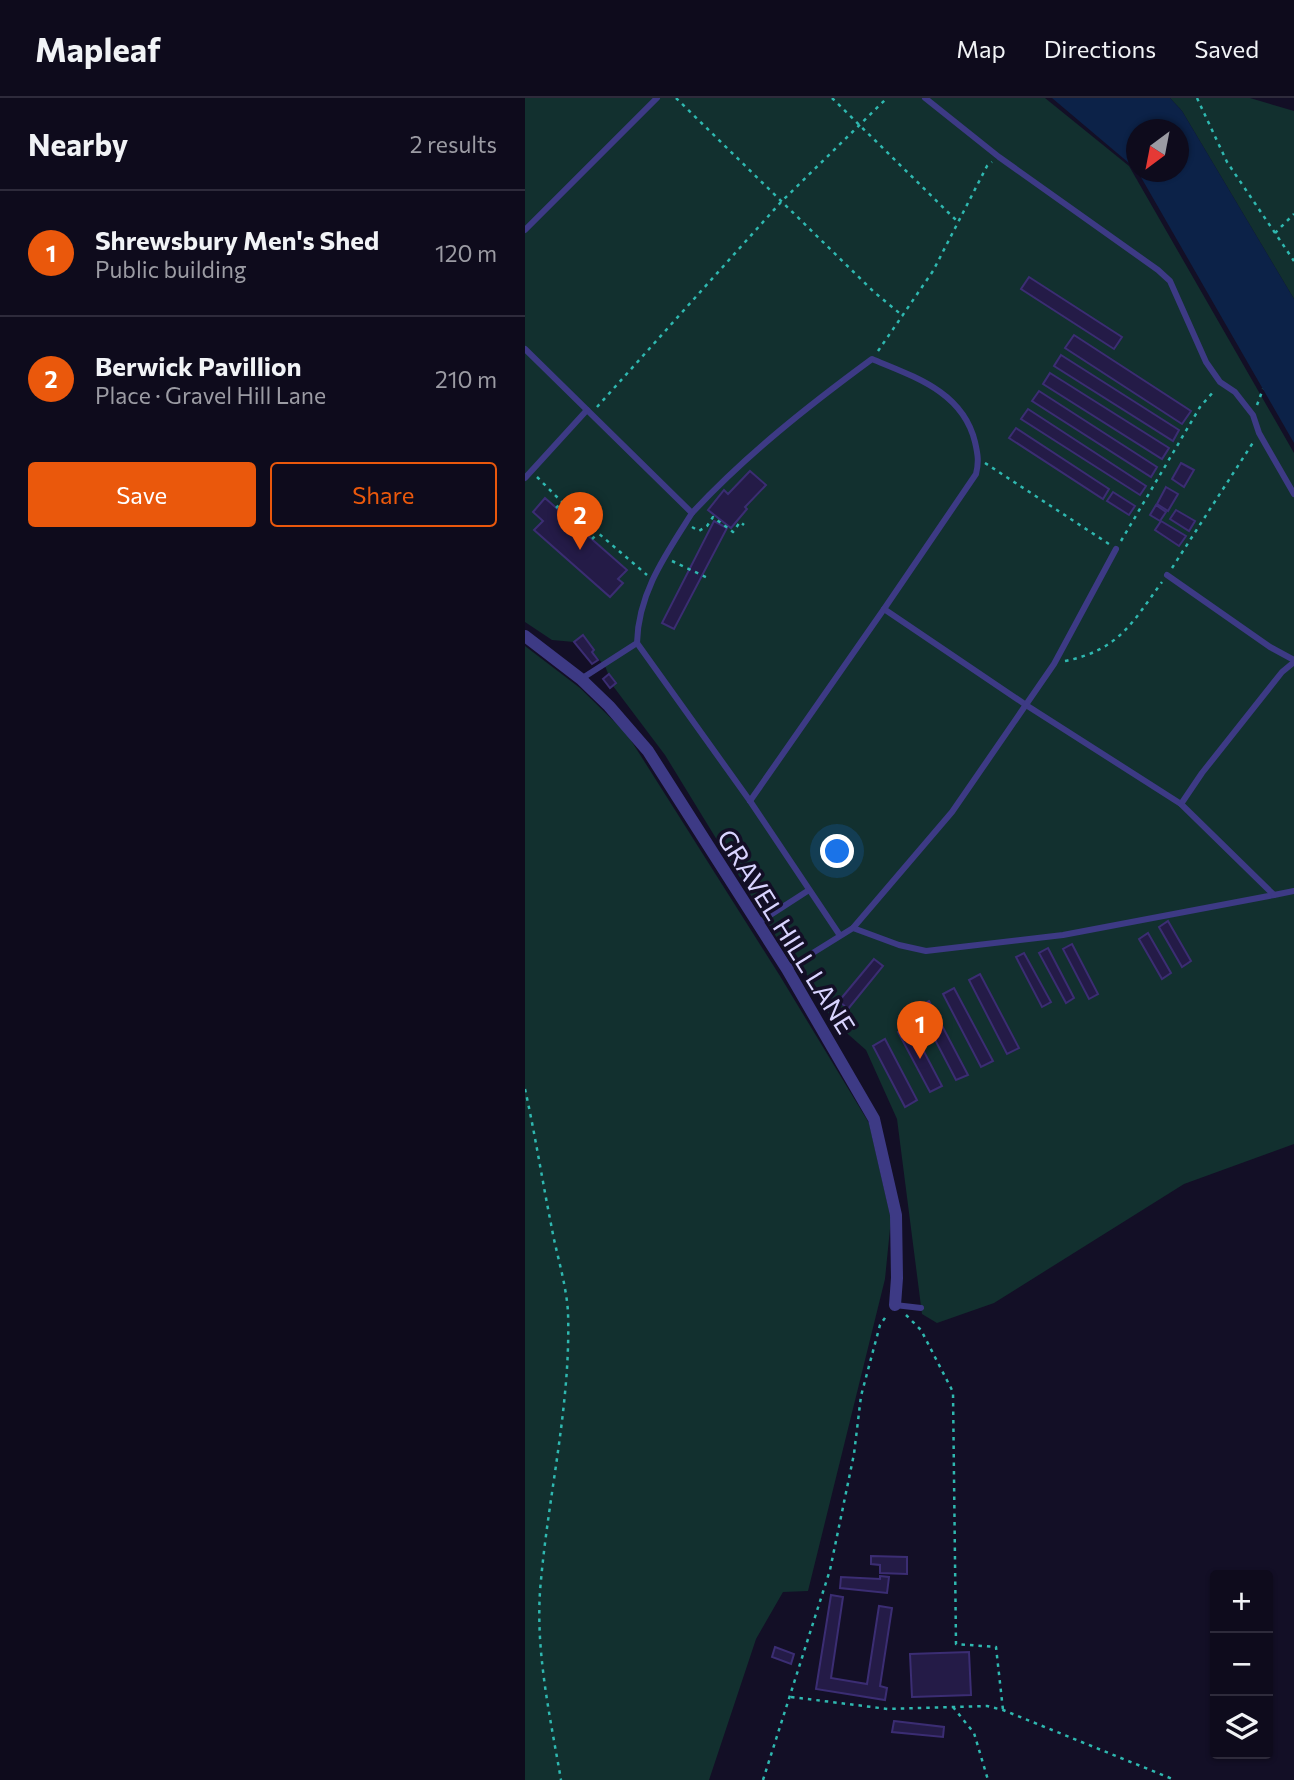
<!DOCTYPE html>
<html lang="en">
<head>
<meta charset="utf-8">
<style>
	body { margin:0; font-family:Commissioner,sans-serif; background:#1c1929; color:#f1f3f6 }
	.controls { position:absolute; right:21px; bottom:21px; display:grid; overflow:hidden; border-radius:7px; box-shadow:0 2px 5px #0004 }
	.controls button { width:63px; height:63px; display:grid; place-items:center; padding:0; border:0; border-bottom:2px solid #2e2b3b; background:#0e0b1c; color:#f1f3f6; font:35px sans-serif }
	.compass { position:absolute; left:601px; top:21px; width:63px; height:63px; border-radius:50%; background:#0e0b1c; box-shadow:0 2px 5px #0004; rotate:212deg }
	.you { position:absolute; left:313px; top:754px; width:24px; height:24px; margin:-18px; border:5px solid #fff; border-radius:50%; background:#1a73e8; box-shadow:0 0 0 10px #1a73e833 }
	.badge { display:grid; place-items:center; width:46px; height:46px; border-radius:50%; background:#ea580c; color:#fff; font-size:23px; font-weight:700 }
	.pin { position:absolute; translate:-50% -58px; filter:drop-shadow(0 2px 4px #0008) }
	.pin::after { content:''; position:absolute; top:37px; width:24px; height:21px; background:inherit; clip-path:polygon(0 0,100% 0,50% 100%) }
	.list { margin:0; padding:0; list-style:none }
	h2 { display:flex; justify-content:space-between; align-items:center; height:91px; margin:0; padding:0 28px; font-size:30px }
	h2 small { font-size:23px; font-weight:400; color:#9b9ba3 }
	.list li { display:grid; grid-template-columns:46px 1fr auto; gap:21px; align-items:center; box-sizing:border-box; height:126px; padding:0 28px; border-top:2px solid #2e2b3b }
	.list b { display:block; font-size:26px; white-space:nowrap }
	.list p { margin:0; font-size:23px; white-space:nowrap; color:#9b9ba3 }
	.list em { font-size:23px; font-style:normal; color:#9b9ba3 }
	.actions { display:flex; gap:14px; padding:21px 28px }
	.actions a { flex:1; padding:16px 0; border:2px solid #ea580c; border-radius:7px; text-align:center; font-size:24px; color:#ea580c }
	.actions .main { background:#ea580c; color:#fff }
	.icon { flex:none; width:38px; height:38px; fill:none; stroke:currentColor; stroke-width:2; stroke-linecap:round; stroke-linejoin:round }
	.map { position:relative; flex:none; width:769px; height:1682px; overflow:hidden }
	header { display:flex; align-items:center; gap:42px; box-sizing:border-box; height:98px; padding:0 35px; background:#0e0b1c; border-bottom:2px solid #2e2b3b }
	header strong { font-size:33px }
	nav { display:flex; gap:38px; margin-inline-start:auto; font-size:24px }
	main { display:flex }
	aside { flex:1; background:#0e0b1c }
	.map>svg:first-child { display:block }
	.green { fill:#12302f }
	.water { fill:#0c2248 }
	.building { fill:#241b47; stroke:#3b2d73; stroke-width:2 }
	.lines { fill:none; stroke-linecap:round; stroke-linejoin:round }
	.path { stroke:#2fb8b0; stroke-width:2.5; stroke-dasharray:3.5 5; stroke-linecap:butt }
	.service { stroke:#3d3a85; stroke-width:6 }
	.minor { stroke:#3d3a85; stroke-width:12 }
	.labels { text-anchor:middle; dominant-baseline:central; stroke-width:7; stroke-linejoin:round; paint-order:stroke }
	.street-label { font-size:26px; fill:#d9d4ff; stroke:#130f26 }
</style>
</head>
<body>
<header>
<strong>Mapleaf</strong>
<nav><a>Map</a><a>Directions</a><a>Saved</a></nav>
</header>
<main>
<aside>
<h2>Nearby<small>2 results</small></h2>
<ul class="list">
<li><span class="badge">1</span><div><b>Shrewsbury Men's Shed</b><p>Public building</p></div><em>120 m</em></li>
<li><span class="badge">2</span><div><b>Berwick Pavillion</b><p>Place · Gravel Hill Lane</p></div><em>210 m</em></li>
</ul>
<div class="actions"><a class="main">Save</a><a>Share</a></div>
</aside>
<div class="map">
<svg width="769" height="1682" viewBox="0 0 769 1682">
	<rect width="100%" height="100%" fill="#130f26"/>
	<g class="green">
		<path d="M 0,0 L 520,0 L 604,68 L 769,355 L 769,1046 L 659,1086 L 469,1205 L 412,1225 L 397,1216 L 372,1021 L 341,952 L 307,922 L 274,863 L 255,845 L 140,657 L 88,588 L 80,568 L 67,554 L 69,552 L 58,538 L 49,544 L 27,542 L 0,524 Z"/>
		<path d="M 645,0 L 725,0 L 769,13 L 769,201 L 657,13 Z"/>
		<path d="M 0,548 L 55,590 L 102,636 L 255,878 L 344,1025 L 366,1121 L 360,1181 L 283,1493 L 258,1494 L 231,1541 L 184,1682 L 0,1682 Z"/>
	</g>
	<path class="water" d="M 527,0 L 645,0 L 657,13 L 769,201 L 769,345 L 613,74 L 654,74 L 654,32 L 612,32 L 611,71 Z"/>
	<g class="building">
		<path d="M 504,179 L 597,239 L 589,251 L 496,191 Z"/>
		<path d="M 549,237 L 666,313 L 657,326 L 540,250 Z"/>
		<path d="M 536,257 L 654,332 L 648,343 L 529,268 Z"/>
		<path d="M 525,275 L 644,350 L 637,361 L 518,286 Z"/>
		<path d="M 514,293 L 632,369 L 626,379 L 507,303 Z"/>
		<path d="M 503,311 L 621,388 L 615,397 L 496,321 Z"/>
		<path d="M 491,330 L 584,391 L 578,401 L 484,340 Z"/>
		<path d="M 656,365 L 669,372 L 659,389 L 647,381 Z"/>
		<path d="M 225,373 L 241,387 L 220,409 L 222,411 L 206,430 L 183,412 L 199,392 L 203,396 Z"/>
		<path d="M 641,389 L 653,396 L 643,413 L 632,406 Z"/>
		<path d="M 588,394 L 610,408 L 604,417 L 582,403 Z"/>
		<path d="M 20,400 L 102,472 L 93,481 L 98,485 L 85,499 L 9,432 L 18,423 L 8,414 Z"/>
		<path d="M 631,407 L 641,414 L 635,423 L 625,417 Z"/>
		<path d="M 651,412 L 670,423 L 664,433 L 645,421 Z"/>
		<path d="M 189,423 L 202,430 L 149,531 L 137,525 Z"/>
		<path d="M 636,423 L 661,438 L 654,448 L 630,432 Z"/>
		<path d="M 58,537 L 69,552 L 67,554 L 73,562 L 67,566 L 49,544 Z"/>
		<path d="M 84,576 L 91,585 L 85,590 L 78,581 Z"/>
		<path d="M 643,823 L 666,863 L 657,869 L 634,829 Z"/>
		<path d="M 623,835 L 646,875 L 637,881 L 614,841 Z"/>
		<path d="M 547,846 L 573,896 L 564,901 L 538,851 Z"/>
		<path d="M 523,850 L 549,900 L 541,905 L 514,855 Z"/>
		<path d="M 499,855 L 526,904 L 517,909 L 491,859 Z"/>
		<path d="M 349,861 L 358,868 L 323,911 L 314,903 Z"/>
		<path d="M 455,876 L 494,950 L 482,956 L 444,882 Z"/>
		<path d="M 429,890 L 468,963 L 456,969 L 418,896 Z"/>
		<path d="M 404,903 L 443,977 L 431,982 L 393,909 Z"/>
		<path d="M 385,927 L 417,988 L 405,994 L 373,934 Z"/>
		<path d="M 360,941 L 392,1002 L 380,1009 L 348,948 Z"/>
		<path d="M 346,1458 L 382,1459 L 382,1476 L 355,1475 L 355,1467 L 346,1466 Z"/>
		<path d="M 355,1478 L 364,1479 L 362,1495 L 315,1490 L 316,1479 L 355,1481 Z"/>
		<path d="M 306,1497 L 318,1499 L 306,1580 L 342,1586 L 354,1508 L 367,1510 L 355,1588 L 362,1590 L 360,1602 L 291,1591 Z"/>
		<path d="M 250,1549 L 269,1556 L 266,1566 L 247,1559 Z"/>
		<path d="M 444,1554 L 446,1597 L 387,1599 L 385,1556 Z"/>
		<path d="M 369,1623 L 419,1629 L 418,1639 L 367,1634 Z"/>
	</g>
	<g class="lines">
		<g class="path">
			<path d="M 151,0 L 349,194 L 378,218"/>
			<path d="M 307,0 L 434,125"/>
			<path d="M 672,0 L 702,64 L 769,163"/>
			<path d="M 750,135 L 769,116"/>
			<path d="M 353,253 L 408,173 L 462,68 L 467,64"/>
			<path d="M 732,307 L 738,291"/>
			<path d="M 72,309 L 256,104 L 362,0"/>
			<path d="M 460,365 L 584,446"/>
			<path d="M 12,379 L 37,404 L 122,477"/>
			<path d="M 31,410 L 37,404"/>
			<path d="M 49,426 L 55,420"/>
			<path d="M 167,429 L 174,433 L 182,428 L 188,419 L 208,434 L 215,424 L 219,427"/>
			<path d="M 67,441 L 73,435"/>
			<path d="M 596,443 L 675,309 L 690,292"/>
			<path d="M 147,463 L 185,481"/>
			<path d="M 647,470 L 729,343"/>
			<path d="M 540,563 C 594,552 607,525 637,484"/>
			<path d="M 0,991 C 10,1036 17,1081 26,1126 C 31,1155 41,1184 43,1214 C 46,1305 24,1393 16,1482 C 9,1548 25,1618 36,1682"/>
			<path d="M 381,1217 L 396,1232 L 428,1294 L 431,1546 L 471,1549 L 478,1612"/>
			<path d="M 266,1599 L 363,1611 L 462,1608 L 478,1612 L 650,1682"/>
			<path d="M 428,1609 L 449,1635 L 463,1682"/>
			<path d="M 238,1682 L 305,1472 L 329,1356 L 336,1298 L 355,1227 L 362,1217"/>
		</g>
		<g class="service">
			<path d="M 400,0 L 474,59 L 633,172 L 645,183 L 681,264 L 695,284 L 710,294 L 728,317 L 734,335 L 769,396"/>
			<path d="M 0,132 L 132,0"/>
			<path d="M 0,251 L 167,415 C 221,357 283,308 347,261 C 390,279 438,294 450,344 C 453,357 454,364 451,376 L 359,511 L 501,607 L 656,706 L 749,797 L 538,837 L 401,853 L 374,847 L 328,830"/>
			<path d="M 0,380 L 62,312"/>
			<path d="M 167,415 C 141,456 113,495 112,545 L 225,703 L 314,836"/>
			<path d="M 642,477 L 745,549 L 769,562"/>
			<path d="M 56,581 L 112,545"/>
			<path d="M 225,703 L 359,511"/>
			<path d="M 656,706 L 677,675 L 757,574 L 769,564"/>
			<path d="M 749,797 L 769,793"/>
			<path d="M 233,825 L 284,792"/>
			<path d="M 262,871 L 328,830 L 427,714 L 529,566 L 591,451"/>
			<path d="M 370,1207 L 396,1210"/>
		</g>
		<path class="minor" d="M 0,538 L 56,581 L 84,608 L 123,653 L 262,871 L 349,1021 L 371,1117 L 372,1180 L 370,1207"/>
	</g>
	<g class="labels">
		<g class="street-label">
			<text transform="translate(262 833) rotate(58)">GRAVEL HILL LANE</text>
		</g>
	</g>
</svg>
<div class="controls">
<button>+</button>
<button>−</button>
<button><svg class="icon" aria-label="layers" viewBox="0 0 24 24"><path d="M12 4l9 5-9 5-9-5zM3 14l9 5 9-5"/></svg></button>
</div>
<svg class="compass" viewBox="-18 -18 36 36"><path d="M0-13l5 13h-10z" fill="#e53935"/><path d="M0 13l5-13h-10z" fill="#9b9ba3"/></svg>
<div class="you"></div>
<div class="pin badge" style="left:395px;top:961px">1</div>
<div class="pin badge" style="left:55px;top:452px">2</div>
</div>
</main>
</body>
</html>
